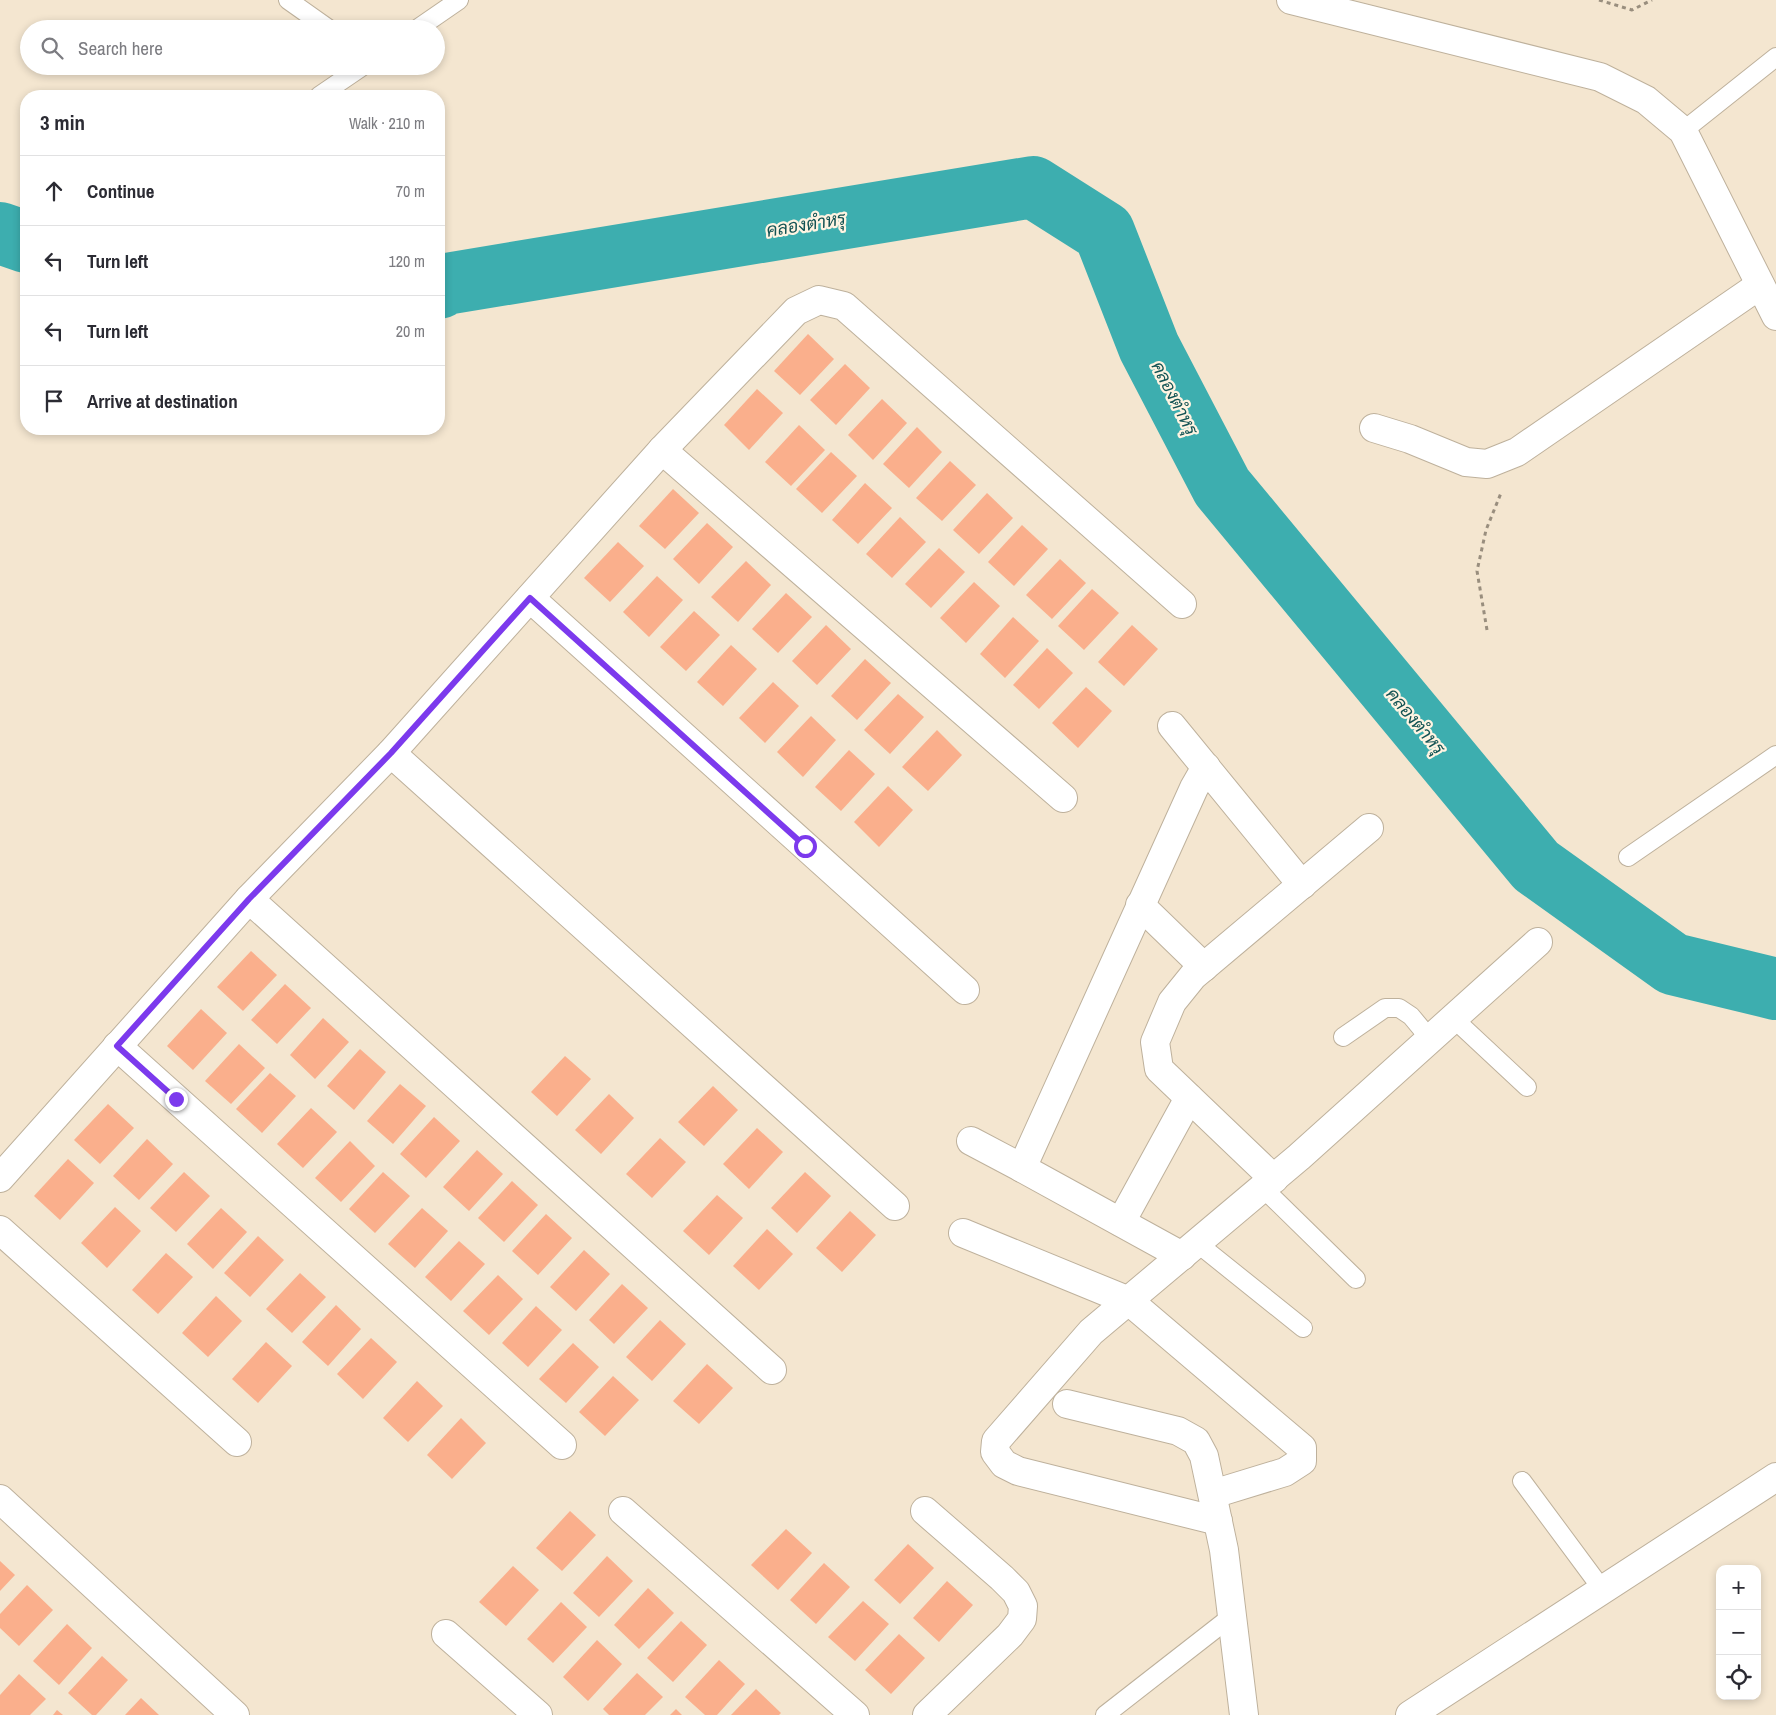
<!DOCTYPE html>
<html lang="en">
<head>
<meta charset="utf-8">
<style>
	body { margin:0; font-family:"Archivo Narrow",Sarabun,sans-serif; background:#f7f7f7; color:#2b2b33 }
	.controls { position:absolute; right:15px; bottom:15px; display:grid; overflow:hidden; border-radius:10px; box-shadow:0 2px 8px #0003 }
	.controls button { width:45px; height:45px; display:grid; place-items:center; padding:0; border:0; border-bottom:1px solid #e1e1e2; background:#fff; color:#2b2b33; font:25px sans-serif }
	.stop { position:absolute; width:15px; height:15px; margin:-11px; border:4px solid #7c3aed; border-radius:50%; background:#fff }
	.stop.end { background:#7c3aed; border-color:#fff; box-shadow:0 1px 5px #0008 }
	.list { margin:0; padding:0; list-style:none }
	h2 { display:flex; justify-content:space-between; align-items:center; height:65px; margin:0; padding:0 20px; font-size:21px }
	h2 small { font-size:16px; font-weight:400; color:#7c7c81 }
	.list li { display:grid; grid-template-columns:32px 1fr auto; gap:15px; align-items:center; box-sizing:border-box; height:70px; padding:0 20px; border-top:1px solid #e1e1e2 }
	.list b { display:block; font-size:19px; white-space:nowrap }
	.list em { font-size:16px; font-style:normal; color:#7c7c81 }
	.icon { flex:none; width:28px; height:28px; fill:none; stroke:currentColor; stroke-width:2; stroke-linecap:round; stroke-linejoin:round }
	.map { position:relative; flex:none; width:1776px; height:1715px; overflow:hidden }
	.search { position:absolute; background:#fff; box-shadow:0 2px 8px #0003; left:20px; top:20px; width:425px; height:55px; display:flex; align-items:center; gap:12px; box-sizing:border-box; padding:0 18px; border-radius:28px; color:#7c7c81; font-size:19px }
	.panel { position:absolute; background:#fff; box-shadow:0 2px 8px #0003; left:20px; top:90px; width:425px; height:345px; border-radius:20px }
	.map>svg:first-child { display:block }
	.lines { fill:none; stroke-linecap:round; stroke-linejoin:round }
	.river { stroke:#3daeaf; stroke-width:62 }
	.building { fill:#faaf8c }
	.lane-casing { stroke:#beb19c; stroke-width:20 }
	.street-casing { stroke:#beb19c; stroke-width:30 }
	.path { stroke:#998e7e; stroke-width:3; stroke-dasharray:4 4; stroke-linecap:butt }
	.lane { stroke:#fff; stroke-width:18 }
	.street { stroke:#fff; stroke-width:28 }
	.route { stroke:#7c3aed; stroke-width:6 }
	.labels { text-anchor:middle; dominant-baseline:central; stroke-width:4.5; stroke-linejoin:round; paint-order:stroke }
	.water-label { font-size:18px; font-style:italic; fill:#135354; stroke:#fff4e2 }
</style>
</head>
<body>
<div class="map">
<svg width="1776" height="1715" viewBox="0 0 1776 1715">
	<rect width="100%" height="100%" fill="#f4e6d0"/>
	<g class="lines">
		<g class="river">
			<path d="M 0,233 L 26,242"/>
			<path d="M 439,288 L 446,284 L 1033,187 L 1104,232 L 1149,347 L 1222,487 L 1536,866 L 1673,964 L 1776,989"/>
		</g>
	</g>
	<g class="building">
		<path d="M 808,334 L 834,359 L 800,395 L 774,371 Z"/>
		<path d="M 845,364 L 870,388 L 836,425 L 810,400 Z"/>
		<path d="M 757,389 L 783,413 L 749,450 L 724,425 Z"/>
		<path d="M 882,399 L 907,423 L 873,460 L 848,435 Z"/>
		<path d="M 799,425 L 825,450 L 791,486 L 765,462 Z"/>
		<path d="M 917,427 L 942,452 L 909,488 L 883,464 Z"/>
		<path d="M 831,452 L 857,476 L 822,513 L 796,489 Z"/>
		<path d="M 950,461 L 976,485 L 942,521 L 916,498 Z"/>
		<path d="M 865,483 L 892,508 L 858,544 L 832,520 Z"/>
		<path d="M 673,489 L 699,513 L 665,549 L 639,526 Z"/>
		<path d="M 987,493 L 1013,518 L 979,554 L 953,530 Z"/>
		<path d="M 900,517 L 926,542 L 892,578 L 866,554 Z"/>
		<path d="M 707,523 L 733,547 L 699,584 L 673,559 Z"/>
		<path d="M 1022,525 L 1048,549 L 1014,586 L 988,562 Z"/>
		<path d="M 618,542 L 644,566 L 610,602 L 584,578 Z"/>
		<path d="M 939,548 L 965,572 L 931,608 L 905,584 Z"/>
		<path d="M 1060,559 L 1086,583 L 1052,619 L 1026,595 Z"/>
		<path d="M 746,561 L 771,585 L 738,622 L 711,597 Z"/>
		<path d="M 657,576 L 683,600 L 649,637 L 623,612 Z"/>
		<path d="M 974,582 L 1000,606 L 966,643 L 940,618 Z"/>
		<path d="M 1092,589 L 1119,613 L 1084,650 L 1058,626 Z"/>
		<path d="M 786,593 L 812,617 L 778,653 L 752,629 Z"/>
		<path d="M 694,611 L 720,635 L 686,671 L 660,647 Z"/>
		<path d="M 1013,617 L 1039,641 L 1005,678 L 980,654 Z"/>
		<path d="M 826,625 L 851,649 L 817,685 L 792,661 Z"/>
		<path d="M 1132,625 L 1158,649 L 1124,686 L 1098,662 Z"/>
		<path d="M 731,645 L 757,669 L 723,706 L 697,682 Z"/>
		<path d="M 1047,648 L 1073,673 L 1039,709 L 1013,685 Z"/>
		<path d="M 865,659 L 891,683 L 857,720 L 831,696 Z"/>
		<path d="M 773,682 L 799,706 L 765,743 L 739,718 Z"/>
		<path d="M 1086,687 L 1112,711 L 1078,748 L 1052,723 Z"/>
		<path d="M 898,694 L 924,717 L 890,754 L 864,730 Z"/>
		<path d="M 811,716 L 836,740 L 803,777 L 777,752 Z"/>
		<path d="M 937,730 L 962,755 L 928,791 L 902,767 Z"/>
		<path d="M 849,750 L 875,774 L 841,811 L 815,787 Z"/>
		<path d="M 888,786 L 913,810 L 879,847 L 854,822 Z"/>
		<path d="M 251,951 L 277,975 L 243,1011 L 217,987 Z"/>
		<path d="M 285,984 L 311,1008 L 277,1044 L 251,1020 Z"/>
		<path d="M 201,1009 L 227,1033 L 193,1070 L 167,1046 Z"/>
		<path d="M 323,1018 L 349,1042 L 315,1079 L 290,1055 Z"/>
		<path d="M 239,1044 L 265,1068 L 231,1104 L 205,1081 Z"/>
		<path d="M 360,1049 L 386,1072 L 354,1110 L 327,1086 Z"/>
		<path d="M 565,1056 L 591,1079 L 557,1116 L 531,1092 Z"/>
		<path d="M 270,1073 L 296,1096 L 262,1133 L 236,1109 Z"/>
		<path d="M 400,1084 L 426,1106 L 393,1144 L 367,1121 Z"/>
		<path d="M 713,1086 L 738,1110 L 704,1146 L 678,1122 Z"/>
		<path d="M 609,1094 L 634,1118 L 601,1154 L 575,1130 Z"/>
		<path d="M 108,1104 L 134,1128 L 100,1164 L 74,1140 Z"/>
		<path d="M 311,1108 L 337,1132 L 303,1168 L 277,1144 Z"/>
		<path d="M 434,1117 L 460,1141 L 426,1178 L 400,1154 Z"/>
		<path d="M 757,1128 L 783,1152 L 749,1189 L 723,1164 Z"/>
		<path d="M 660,1138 L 686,1162 L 652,1198 L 626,1174 Z"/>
		<path d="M 147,1139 L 173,1164 L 139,1200 L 113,1176 Z"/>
		<path d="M 350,1141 L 375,1166 L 341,1202 L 315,1178 Z"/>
		<path d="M 477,1150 L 503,1174 L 469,1211 L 443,1187 Z"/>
		<path d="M 68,1159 L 94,1183 L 60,1220 L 34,1196 Z"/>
		<path d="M 184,1172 L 210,1196 L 176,1232 L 150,1208 Z"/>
		<path d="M 383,1172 L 410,1196 L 375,1233 L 349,1209 Z"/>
		<path d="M 805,1172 L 831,1196 L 797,1233 L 771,1208 Z"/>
		<path d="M 512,1181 L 538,1205 L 504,1242 L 478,1218 Z"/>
		<path d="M 717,1195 L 743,1218 L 709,1255 L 683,1231 Z"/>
		<path d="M 115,1207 L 141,1231 L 107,1268 L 81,1243 Z"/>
		<path d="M 221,1208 L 247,1232 L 213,1269 L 187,1244 Z"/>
		<path d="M 422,1208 L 448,1231 L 415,1268 L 388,1244 Z"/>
		<path d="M 850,1211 L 876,1235 L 842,1272 L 816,1248 Z"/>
		<path d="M 546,1214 L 572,1238 L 538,1275 L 512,1251 Z"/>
		<path d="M 767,1229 L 793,1254 L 759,1290 L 733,1266 Z"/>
		<path d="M 258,1236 L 284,1260 L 250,1297 L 224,1273 Z"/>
		<path d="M 459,1241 L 485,1264 L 451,1301 L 425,1277 Z"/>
		<path d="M 584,1250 L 610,1274 L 576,1311 L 550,1287 Z"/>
		<path d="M 166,1253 L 193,1277 L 158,1314 L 132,1290 Z"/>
		<path d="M 300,1273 L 326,1297 L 292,1333 L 266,1309 Z"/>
		<path d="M 498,1275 L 523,1299 L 489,1335 L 463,1311 Z"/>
		<path d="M 622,1284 L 648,1308 L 614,1344 L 589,1320 Z"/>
		<path d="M 216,1296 L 242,1321 L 208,1357 L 182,1333 Z"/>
		<path d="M 336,1305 L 361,1329 L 328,1366 L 302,1342 Z"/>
		<path d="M 536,1306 L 562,1330 L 528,1367 L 502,1343 Z"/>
		<path d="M 660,1320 L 686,1344 L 652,1381 L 626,1357 Z"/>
		<path d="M 371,1338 L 397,1362 L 363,1399 L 337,1374 Z"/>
		<path d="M 266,1342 L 292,1366 L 258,1403 L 232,1379 Z"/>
		<path d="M 573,1343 L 599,1367 L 566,1403 L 539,1379 Z"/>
		<path d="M 707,1364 L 733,1388 L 699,1424 L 673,1401 Z"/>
		<path d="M 613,1376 L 639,1400 L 605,1436 L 579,1412 Z"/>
		<path d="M 417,1381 L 443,1406 L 408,1442 L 383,1418 Z"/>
		<path d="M 461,1418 L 486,1443 L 452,1479 L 427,1455 Z"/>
		<path d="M 570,1511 L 596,1535 L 562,1571 L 536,1548 Z"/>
		<path d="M 786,1529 L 812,1553 L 778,1590 L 751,1565 Z"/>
		<path d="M 908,1544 L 934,1568 L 900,1604 L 874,1580 Z"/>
		<path d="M 607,1556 L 633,1581 L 599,1617 L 573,1593 Z"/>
		<path d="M 0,1561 L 15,1575 L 0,1591 Z"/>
		<path d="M 824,1563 L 850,1587 L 816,1624 L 790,1600 Z"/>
		<path d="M 513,1566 L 539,1590 L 506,1626 L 479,1602 Z"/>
		<path d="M 947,1581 L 973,1605 L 939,1642 L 913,1618 Z"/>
		<path d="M 27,1585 L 53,1610 L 19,1646 L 0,1628 L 0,1614 Z"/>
		<path d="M 648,1588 L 674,1613 L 639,1649 L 614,1625 Z"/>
		<path d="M 863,1601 L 889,1624 L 855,1661 L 828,1637 Z"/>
		<path d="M 561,1602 L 587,1627 L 553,1663 L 527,1639 Z"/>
		<path d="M 681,1621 L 707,1645 L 673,1682 L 647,1658 Z"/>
		<path d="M 67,1624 L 92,1648 L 59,1685 L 33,1661 Z"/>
		<path d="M 899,1634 L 925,1658 L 891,1694 L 865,1670 Z"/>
		<path d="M 597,1640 L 622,1664 L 588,1701 L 563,1677 Z"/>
		<path d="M 102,1656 L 128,1680 L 96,1715 L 92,1715 L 68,1693 Z"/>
		<path d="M 719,1660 L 745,1684 L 717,1715 L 705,1715 L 685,1697 Z"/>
		<path d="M 637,1673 L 663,1697 L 645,1715 L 609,1715 L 603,1709 Z"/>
		<path d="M 19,1674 L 46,1699 L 30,1715 L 0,1715 L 0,1695 Z"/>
		<path d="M 756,1689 L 781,1713 L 779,1715 L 731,1715 Z"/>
		<path d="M 141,1698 L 159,1715 L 125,1715 Z"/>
		<path d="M 676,1709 L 682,1715 L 670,1715 Z"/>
		<path d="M 57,1710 L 63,1715 L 53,1715 Z"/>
	</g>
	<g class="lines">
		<defs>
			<g id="lane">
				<path d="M 288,0 L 329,29"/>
				<path d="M 417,29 L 459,0"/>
				<path d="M 319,96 L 363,66"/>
				<path d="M 1683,131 L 1776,57"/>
				<path d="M 1628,857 L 1776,755"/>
				<path d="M 1453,1018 L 1527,1087"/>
				<path d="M 1343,1037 L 1385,1008 L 1399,1008 L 1411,1016 L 1430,1039"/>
				<path d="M 1263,1188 L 1356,1279"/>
				<path d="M 1197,1243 L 1303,1328"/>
				<path d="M 1522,1481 L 1602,1589"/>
				<path d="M 1105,1715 L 1232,1616"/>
			</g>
			<g id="street">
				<path d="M 1291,0 L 1600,77 L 1646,100 L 1683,131 L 1776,316"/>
				<path d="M 1374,428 L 1410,439 L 1466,462 L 1487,464 L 1517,452 L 1760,285"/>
				<path d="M 662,450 L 1063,798"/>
				<path d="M 530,598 L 965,990"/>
				<path d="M 1172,726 L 1302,885"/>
				<path d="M 391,753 L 895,1206"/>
				<path d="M 249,899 L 772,1370"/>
				<path d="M 1140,905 L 1204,967"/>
				<path d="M 117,1046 L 562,1445"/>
				<path d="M 971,1141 L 1022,1168 L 1182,1256"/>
				<path d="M 1022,1168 L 1194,788 L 1206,767"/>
				<path d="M 0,1178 L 249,899 L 391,753 L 662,450 L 796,311 L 819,300 L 844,306 L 1182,604"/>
				<path d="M 1274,1179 L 1159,1069 L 1155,1042 L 1172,1002 L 1193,976 L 1369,828"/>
				<path d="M 1121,1222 L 1189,1098"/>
				<path d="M 0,1230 L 237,1442"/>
				<path d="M 963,1233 L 1129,1301 L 1302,1448 L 1302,1461 L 1285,1472 L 1213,1494"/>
				<path d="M 1067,1404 L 1178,1431 L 1196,1441 L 1204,1456 L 1224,1550 L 1244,1715"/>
				<path d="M 0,1499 L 235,1715"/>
				<path d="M 623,1511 L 855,1715"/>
				<path d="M 925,1511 L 1002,1578 L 1016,1592 L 1023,1606 L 1022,1619 L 1010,1635 L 927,1715"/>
				<path d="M 1218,1521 L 1018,1471 L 1004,1464 L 995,1452 L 996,1441 L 1091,1332 L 1299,1157 L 1538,942"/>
				<path d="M 446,1634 L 538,1715"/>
				<path d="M 1410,1715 L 1776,1477"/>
			</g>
		</defs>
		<use href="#lane" class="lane-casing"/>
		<use href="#street" class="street-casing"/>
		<g class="path">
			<path d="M 1599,0 L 1632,10 L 1652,0"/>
			<path d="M 1487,630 L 1477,571 L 1486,530 L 1501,493"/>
		</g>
		<use href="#lane" class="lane"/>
		<use href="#street" class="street"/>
	</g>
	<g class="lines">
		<path class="route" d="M 176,1099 L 117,1046 L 249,899 L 391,753 L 530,598 L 805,846"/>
	</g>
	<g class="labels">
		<g class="water-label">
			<text transform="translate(806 224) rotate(-9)">คลองตำหรุ</text>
			<text transform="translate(1175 398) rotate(63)">คลองตำหรุ</text>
			<text transform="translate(1416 721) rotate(50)">คลองตำหรุ</text>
		</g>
	</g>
</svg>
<div class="controls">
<button>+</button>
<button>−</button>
<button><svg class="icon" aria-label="locate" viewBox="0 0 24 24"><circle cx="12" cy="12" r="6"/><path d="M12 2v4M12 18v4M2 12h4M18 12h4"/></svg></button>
</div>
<div class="stop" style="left:805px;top:846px"></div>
<div class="stop end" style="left:176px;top:1099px"></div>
<div class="search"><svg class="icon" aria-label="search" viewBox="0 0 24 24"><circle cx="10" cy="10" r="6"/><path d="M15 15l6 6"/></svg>Search here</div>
<section class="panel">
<h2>3 min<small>Walk · 210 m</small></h2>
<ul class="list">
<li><svg class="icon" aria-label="ahead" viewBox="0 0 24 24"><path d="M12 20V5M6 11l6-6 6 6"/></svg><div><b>Continue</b></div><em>70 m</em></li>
<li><svg class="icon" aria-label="left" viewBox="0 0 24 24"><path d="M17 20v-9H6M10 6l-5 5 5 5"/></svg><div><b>Turn left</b></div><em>120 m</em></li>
<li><svg class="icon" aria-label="left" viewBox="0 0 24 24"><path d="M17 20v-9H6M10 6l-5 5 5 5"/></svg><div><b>Turn left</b></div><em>20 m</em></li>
<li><svg class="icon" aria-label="arrive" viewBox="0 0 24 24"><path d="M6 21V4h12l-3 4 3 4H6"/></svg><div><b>Arrive at destination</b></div></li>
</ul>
</section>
</div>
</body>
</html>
